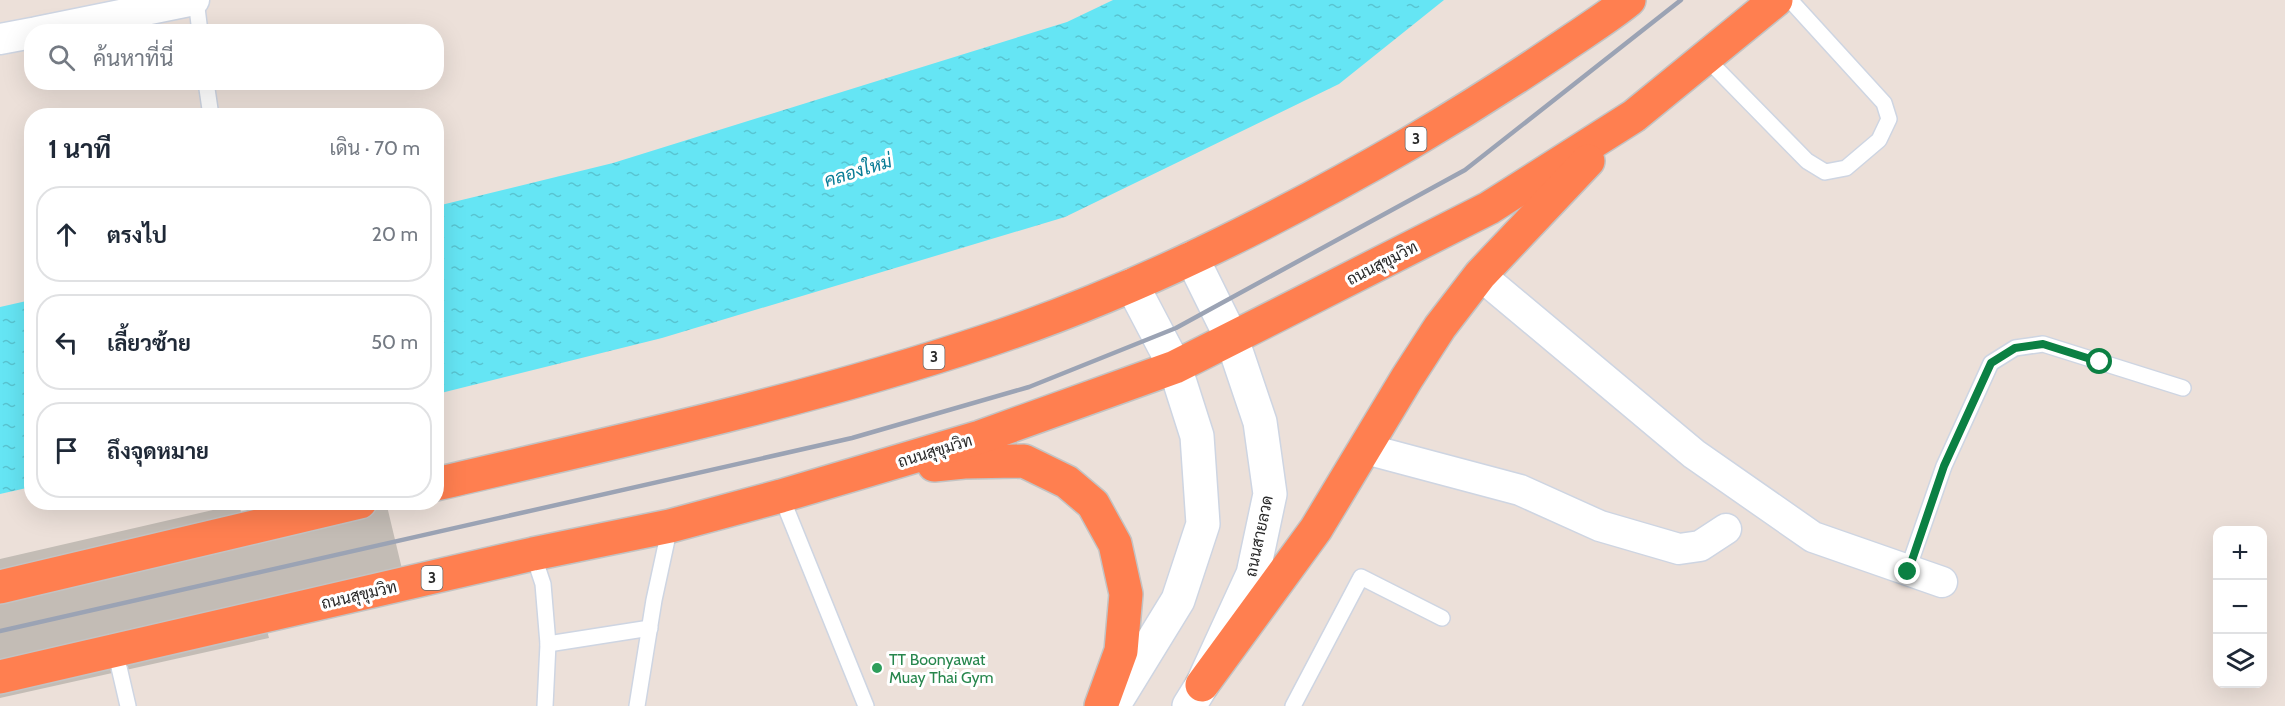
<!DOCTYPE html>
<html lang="th">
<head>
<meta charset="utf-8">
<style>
	body { margin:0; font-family:Cabin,Sarabun,sans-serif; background:#f6f6f7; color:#1f2937 }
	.controls { position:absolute; right:18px; bottom:18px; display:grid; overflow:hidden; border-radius:12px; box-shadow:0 6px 24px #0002 }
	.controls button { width:54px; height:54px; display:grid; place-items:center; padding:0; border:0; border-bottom:2px solid #e0e1e3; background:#fff; color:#1f2937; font:30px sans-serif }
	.stop { position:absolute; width:18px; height:18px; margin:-14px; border:4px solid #0b8043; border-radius:50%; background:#fff }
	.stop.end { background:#0b8043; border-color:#fff; box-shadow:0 2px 6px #0008 }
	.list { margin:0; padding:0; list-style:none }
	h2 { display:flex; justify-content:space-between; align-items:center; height:78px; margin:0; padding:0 24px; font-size:26px }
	h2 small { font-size:20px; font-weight:400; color:#747a83 }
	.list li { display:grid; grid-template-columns:39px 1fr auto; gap:18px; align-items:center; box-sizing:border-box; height:96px; margin:0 12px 12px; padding:0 12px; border:2px solid #e0e1e3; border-radius:24px }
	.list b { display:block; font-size:22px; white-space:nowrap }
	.list em { font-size:20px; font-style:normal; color:#747a83 }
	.icon { flex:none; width:33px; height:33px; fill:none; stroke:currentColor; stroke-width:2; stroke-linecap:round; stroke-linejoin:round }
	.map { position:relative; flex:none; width:2285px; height:706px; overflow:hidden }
	.search { position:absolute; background:#fff; box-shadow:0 6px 24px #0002; left:24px; top:24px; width:420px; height:66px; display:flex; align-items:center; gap:15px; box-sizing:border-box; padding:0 21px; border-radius:24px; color:#747a83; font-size:22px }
	.panel { position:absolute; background:#fff; box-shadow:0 6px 24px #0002; left:24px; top:108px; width:420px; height:402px; border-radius:24px }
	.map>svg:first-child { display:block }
	.water { fill:url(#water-ripples) }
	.building { fill:#c3bcb5 }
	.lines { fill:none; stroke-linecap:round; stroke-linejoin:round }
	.lane-casing { stroke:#ced5e2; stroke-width:18 }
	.street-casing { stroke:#ced5e2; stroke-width:33 }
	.secondary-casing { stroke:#ced5e2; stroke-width:36 }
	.highway-casing { stroke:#c3c3c3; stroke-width:36 }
	.lane { stroke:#fff; stroke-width:15 }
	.street { stroke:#fff; stroke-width:30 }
	.secondary { stroke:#fff; stroke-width:33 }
	.highway { stroke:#ff7f50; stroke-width:33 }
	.rail { stroke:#9ba3b4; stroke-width:4.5 }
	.route { stroke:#0b8043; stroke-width:8 }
	.leisure-dot { fill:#2e9e5b; stroke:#fff; stroke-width:2 }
	.labels { text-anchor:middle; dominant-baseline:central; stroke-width:6; stroke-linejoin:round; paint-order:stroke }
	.shield { fill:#fff; stroke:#686868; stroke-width:1.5 }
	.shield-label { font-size:15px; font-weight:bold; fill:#282828 }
	.street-label { font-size:16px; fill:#282828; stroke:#fff }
	.leisure-label { font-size:16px; fill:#27864d; stroke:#fff; text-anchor:start }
	.water-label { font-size:18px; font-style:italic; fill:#087c96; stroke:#fff }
</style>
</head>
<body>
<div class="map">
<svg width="2285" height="706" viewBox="0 0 2285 706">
	<defs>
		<pattern id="water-ripples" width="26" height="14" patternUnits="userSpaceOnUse" patternTransform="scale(1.5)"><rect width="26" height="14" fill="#65e5f4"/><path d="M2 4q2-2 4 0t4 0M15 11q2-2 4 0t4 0" fill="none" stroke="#58c4d1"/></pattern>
	</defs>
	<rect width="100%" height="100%" fill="#ece0d9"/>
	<g class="water">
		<path d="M 1113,0 L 1444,0 L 1339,84 L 1065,217 L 662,338 L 437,394 L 437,206 L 613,163 L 1067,22 Z"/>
		<path d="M 31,300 L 31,487 L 0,494 L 0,307 Z"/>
	</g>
	<path class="building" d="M 300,502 L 386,502 L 408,594 L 265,623 L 269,638 L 0,698 L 0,559 L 239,504 L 242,516 Z"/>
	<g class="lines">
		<defs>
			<g id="lane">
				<path d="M 196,0 L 200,32"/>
				<path d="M 1706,58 L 1807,161 L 1825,172 L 1846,168 L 1879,140 L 1889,119 L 1884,103 L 1790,0"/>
				<path d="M 206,82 L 211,116"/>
				<path d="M 781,496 L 866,706"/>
				<path d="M 533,554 L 543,584 L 548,644 L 545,706"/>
				<path d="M 1907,572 L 1944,466 L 1991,363 L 2015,348 L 2043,344 L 2183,388"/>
				<path d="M 548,644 L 650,628"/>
				<path d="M 115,650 L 128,706"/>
				<path d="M 637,706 L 654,600 L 670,526"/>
				<path d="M 1293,706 L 1361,577 L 1442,618"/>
			</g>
			<g id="street">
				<path d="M 37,32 L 194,0"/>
				<path d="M 0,39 L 32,33"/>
				<path d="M 1480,275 L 1694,454 L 1813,537 L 1942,582"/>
				<path d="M 1366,449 L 1520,490 L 1600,526 L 1679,549 L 1700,546 L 1726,529"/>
			</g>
			<g id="secondary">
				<path d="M 1113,706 L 1178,600 L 1203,524 L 1197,436 L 1175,367 L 1132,285"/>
				<path d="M 1189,706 L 1202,685 L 1253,574 L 1270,494 L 1260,422 L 1232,339 L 1192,258"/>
			</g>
			<g id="highway">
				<path d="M 934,465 L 964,462 L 1024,461 L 1067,482 L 1093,504 L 1115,544 L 1126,594 L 1121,651 L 1101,706"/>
				<path d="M 436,484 C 621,441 806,401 986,341 C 1134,292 1275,221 1410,143 C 1461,113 1510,82 1559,49 C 1582,33 1607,18 1629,0"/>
				<path d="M 0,587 L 360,502"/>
				<path d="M 0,677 L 533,554 L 670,526 L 781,496 L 980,437 L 1175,367 L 1489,208 L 1634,116 L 1776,0"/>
				<path d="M 1202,685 L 1316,529 L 1407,378 L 1440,327 L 1480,275 L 1588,161"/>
			</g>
		</defs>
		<use href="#lane" class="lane-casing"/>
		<use href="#street" class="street-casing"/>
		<use href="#secondary" class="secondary-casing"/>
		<use href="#highway" class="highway-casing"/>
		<use href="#lane" class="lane"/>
		<use href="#street" class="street"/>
		<use href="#secondary" class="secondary"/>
		<use href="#highway" class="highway"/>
		<path class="rail" d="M 0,631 L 852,438 L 1029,387 L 1176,328 L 1465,170 L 1681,0"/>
	</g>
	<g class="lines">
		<path class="route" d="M 1908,572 L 1944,466 L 1991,363 L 2015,348 L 2043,344 L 2100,362"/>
	</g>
	<circle class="leisure-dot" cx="877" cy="668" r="6"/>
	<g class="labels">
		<g class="shield">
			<rect x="1405.5" y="127" width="21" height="24" rx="4.5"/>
			<rect x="923.5" y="345" width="21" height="24" rx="4.5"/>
			<rect x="421.5" y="566" width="21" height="24" rx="4.5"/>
		</g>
		<g class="shield-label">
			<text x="1416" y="139">3</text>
			<text x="934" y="357">3</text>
			<text x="432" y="578">3</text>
		</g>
		<g class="street-label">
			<text transform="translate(1382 263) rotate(-27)">ถนนสุขุมวิท</text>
			<text transform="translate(935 451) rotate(-17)">ถนนสุขุมวิท</text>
			<text transform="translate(1259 536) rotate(-78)">ถนนสายลวด</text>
			<text transform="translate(359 595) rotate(-13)">ถนนสุขุมวิท</text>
		</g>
		<g class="leisure-label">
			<text x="889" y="659">TT Boonyawat<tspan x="889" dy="18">Muay Thai Gym</tspan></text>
		</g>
		<g class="water-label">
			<text transform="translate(858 171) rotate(-17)">คลองใหม่</text>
		</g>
	</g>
</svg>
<div class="controls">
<button>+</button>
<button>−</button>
<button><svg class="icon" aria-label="layers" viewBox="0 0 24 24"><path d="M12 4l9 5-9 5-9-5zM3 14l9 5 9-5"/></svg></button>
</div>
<div class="stop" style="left:2100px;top:362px"></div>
<div class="stop end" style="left:1908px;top:572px"></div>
<div class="search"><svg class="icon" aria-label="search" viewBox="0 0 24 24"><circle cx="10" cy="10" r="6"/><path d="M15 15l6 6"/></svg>ค้นหาที่นี่</div>
<section class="panel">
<h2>1 นาที<small>เดิน · 70 m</small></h2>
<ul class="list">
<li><svg class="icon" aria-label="ahead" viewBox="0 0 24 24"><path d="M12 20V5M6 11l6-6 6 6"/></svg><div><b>ตรงไป</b></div><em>20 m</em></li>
<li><svg class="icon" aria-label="left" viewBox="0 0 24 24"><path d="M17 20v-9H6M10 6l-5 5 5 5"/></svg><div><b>เลี้ยวซ้าย</b></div><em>50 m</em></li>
<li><svg class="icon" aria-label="arrive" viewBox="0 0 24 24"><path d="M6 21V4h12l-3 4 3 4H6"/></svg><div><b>ถึงจุดหมาย</b></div></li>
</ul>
</section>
</div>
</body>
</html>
